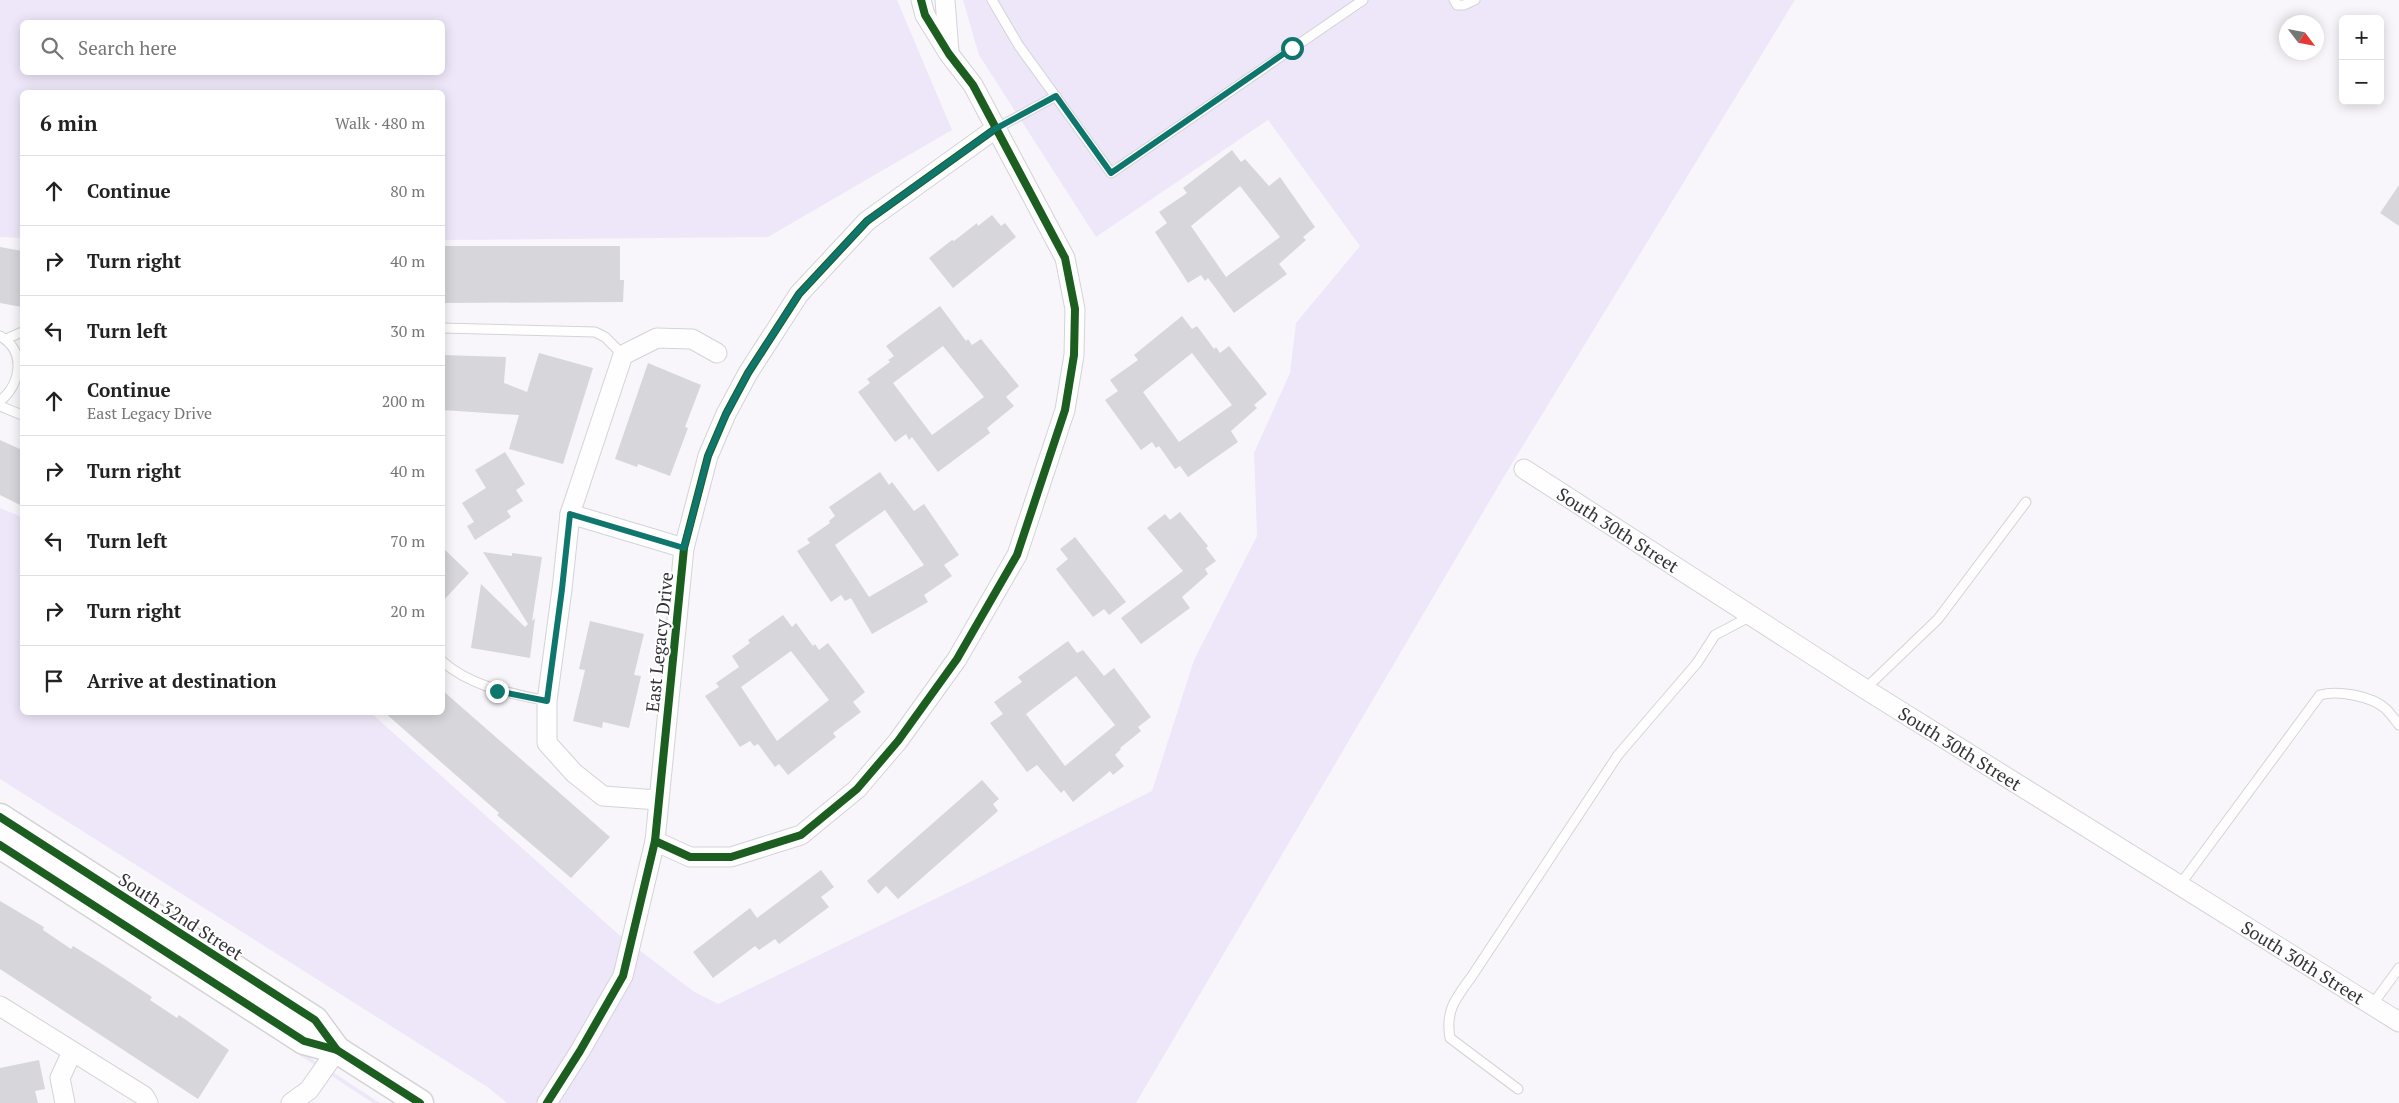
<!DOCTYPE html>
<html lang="en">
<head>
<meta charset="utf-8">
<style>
	body { margin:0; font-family:"PT Serif",serif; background:#f6f6f6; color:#222 }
	.controls { position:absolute; right:15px; top:15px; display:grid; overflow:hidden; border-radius:8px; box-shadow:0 2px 12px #0003 }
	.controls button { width:45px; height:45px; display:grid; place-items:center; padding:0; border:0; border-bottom:1px solid #e0e0e0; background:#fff; color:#222; font:25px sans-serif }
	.compass { position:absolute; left:2279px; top:15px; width:45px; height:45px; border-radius:50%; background:#fff; box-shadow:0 2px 12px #0003; rotate:122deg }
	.stop { position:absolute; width:15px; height:15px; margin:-11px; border:4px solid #0f766e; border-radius:50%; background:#fff }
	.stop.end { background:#0f766e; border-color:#fff; box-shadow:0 1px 5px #0008 }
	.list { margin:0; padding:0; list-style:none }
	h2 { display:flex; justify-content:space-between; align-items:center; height:65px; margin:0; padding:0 20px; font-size:21px }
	h2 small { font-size:16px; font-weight:400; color:#767676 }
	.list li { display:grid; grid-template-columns:32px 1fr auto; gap:15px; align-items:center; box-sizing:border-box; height:70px; padding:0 20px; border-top:1px solid #e0e0e0 }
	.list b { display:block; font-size:19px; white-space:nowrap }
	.list p { margin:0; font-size:16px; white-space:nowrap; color:#767676 }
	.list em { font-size:16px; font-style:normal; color:#767676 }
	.icon { flex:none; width:28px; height:28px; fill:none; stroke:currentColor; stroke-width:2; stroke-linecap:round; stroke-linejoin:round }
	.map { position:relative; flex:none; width:2399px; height:1103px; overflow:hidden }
	.search { position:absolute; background:#fff; box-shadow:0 2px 12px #0003; left:20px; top:20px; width:425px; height:55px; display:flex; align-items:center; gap:12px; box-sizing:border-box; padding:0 18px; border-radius:8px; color:#767676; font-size:19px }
	.panel { position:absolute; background:#fff; box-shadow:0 2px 12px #0003; left:20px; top:90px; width:425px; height:625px; border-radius:8px }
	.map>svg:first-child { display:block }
	.green { fill:#eee7f9; fill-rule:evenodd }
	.building { fill:#d7d6da; fill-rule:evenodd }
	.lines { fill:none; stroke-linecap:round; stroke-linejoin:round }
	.lane-casing { stroke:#d4d3d6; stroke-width:11 }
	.street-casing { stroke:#d4d3d6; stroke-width:21 }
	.secondary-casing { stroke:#d4d3d6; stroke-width:29 }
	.lane { stroke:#fefefe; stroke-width:9 }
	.street { stroke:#fefefe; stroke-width:19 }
	.secondary { stroke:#fefefe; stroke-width:26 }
	.cycleway-casing { stroke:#fff; stroke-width:11 }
	.cycleway { stroke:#1b5e20; stroke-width:8 }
	.route { stroke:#0f766e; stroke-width:6 }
	.labels { text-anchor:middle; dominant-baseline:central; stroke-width:4; stroke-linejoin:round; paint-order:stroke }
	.street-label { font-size:18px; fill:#343337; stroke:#fff }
</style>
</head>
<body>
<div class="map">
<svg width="2399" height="1103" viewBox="0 0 2399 1103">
	<rect width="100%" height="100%" fill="#f8f6fb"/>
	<g class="green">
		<path d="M 0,0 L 897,0 L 952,130 L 768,237 L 443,240 L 442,92 L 22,92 L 22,238 L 0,237 ZM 22,22 L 442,22 L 442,72 L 22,72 Z"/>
		<path d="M 963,0 L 1795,0 L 1502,480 L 1136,1103 L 507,1103 L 489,1088 L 0,779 L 0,508 L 22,517 L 22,712 L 371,713 L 617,933 L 693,991 L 718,1004 L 978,878 L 1152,791 L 1194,660 L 1257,536 L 1254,453 L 1290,373 L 1296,323 L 1360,246 L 1268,120 L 1096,237 L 979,55 Z"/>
		<path d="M 0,856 L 380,1103 L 373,1103 L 0,860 Z"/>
	</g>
	<g class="building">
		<path d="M 1232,150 L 1241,162 L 1245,159 L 1269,186 L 1280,177 L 1315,227 L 1303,237 L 1306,240 L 1279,264 L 1287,274 L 1234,313 L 1208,278 L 1205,281 L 1201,275 L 1188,283 L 1155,232 L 1167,223 L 1159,212 L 1187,193 L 1183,188 ZM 1240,186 L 1280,237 L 1226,277 L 1191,226 Z"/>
		<path d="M 2399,185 L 2399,226 L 2380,213 Z"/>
		<path d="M 992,215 L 1001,226 L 1005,223 L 1016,237 L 953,288 L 929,258 L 952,240 L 954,241 L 977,223 L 978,226 Z"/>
		<path d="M 442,246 L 620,246 L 620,280 L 624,280 L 623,302 L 442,303 Z"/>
		<path d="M 0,247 L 22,251 L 22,307 L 0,303 Z"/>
		<path d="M 940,306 L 966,341 L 968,339 L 972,345 L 981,339 L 1019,386 L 1006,397 L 1014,406 L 987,428 L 990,433 L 938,472 L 912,437 L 909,440 L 906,434 L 895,442 L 858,392 L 870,383 L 867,379 L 890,362 L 888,360 L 894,356 L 886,346 ZM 943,346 L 984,397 L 932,435 L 893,383 Z"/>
		<path d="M 1182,316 L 1192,329 L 1197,326 L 1214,349 L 1216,347 L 1220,353 L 1229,346 L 1267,394 L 1254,405 L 1257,408 L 1231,431 L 1238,442 L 1188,477 L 1180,466 L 1175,469 L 1159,446 L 1156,448 L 1152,442 L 1141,450 L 1105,400 L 1118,391 L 1110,380 L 1138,360 L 1134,355 ZM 1192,353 L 1232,405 L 1179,442 L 1143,392 Z"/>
		<path d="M 539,353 L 593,368 L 563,464 L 509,449 L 519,415 L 442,410 L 442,355 L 506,357 L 504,383 L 527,392 Z"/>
		<path d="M 648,363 L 701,385 L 685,427 L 688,428 L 670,476 L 638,464 L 637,467 L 615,459 Z"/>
		<path d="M 0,440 L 22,450 L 22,506 L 0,495 Z"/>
		<path d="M 505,452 L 525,484 L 516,490 L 523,501 L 507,511 L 511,517 L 475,540 L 467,526 L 474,522 L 462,503 L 486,488 L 475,470 Z"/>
		<path d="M 880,472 L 889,485 L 892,482 L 914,511 L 924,504 L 959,555 L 944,565 L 952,576 L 924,595 L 928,602 L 872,634 L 851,598 L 845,601 L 841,595 L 831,602 L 797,551 L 810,543 L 807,539 L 830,523 L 829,521 L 835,516 L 829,507 ZM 885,510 L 924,565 L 869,597 L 835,545 Z"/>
		<path d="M 1180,512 L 1208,546 L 1206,548 L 1216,561 L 1205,569 L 1208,574 L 1182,597 L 1190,608 L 1141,644 L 1121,618 L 1183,571 L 1147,528 L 1165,514 L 1170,520 Z"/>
		<path d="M 1075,537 L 1126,602 L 1109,615 L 1104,609 L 1093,617 L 1056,569 L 1068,559 L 1060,549 Z"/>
		<path d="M 442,547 L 469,573 L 442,602 Z"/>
		<path d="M 483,552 L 512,556 L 512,553 L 542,557 L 532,621 L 535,618 L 530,658 L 471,648 L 481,584 L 525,627 L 528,624 Z"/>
		<path d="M 783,615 L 792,627 L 796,623 L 813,646 L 815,644 L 819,650 L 828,643 L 865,692 L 853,702 L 861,712 L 833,733 L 836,737 L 788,775 L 779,764 L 775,767 L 758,744 L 754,746 L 750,741 L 740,747 L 705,696 L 719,687 L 716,683 L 739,667 L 732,656 L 750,643 L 748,640 ZM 791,651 L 829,700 L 777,741 L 741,687 Z"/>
		<path d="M 590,621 L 644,634 L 634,675 L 641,676 L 629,728 L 603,722 L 602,728 L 573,721 L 585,670 L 579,669 Z"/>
		<path d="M 1068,641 L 1077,653 L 1083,650 L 1104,676 L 1114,668 L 1151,717 L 1138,727 L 1141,731 L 1120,748 L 1121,749 L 1115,755 L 1124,766 L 1113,775 L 1110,771 L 1073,802 L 1064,790 L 1061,793 L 1037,765 L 1027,772 L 990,723 L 1003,714 L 994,702 L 1022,682 L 1018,677 ZM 1076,676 L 1115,725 L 1065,766 L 1026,714 Z"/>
		<path d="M 442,690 L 610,837 L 571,878 L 497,815 L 499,813 L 384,712 L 442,712 Z"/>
		<path d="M 982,780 L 999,799 L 993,804 L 998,811 L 898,899 L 886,886 L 878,894 L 867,881 Z"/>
		<path d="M 821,870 L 834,887 L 821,897 L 829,907 L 779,944 L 775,939 L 759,950 L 755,946 L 713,978 L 693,952 L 750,908 L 757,918 Z"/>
		<path d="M 0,901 L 44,927 L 43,930 L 71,949 L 73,946 L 102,964 L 152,997 L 150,1000 L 177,1018 L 179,1015 L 229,1050 L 198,1099 L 0,969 Z"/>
		<path d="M 39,1060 L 45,1089 L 35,1091 L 38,1103 L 0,1103 L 0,1068 Z"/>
	</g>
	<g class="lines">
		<defs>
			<g id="lane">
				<path d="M 992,0 L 1019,46 L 1111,173 L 1363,0"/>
				<path d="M 1454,0 L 1457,5 L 1464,5 L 1475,0"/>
				<path d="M 995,129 L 1056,96"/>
				<path d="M 442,328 L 595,332 L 605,337 L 623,355"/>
				<path d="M 0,336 C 27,351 21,384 0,401"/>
				<path d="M 6,339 L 22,332"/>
				<path d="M 0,406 L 22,415"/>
				<path d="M 442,661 C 471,687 510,693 547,701"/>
				<path d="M 1865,689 L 1938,619 L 2026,502"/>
				<path d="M 2179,886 L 2320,695 C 2338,690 2372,696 2386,709 C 2391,714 2395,720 2399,725"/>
				<path d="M 2372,1005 L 2399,968"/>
				<path d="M 1518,1089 L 1450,1038 C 1445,1010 1456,998 1472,976 L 1618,755 L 1697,663 L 1715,635 L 1751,616"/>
			</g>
			<g id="street">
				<path d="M 945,0 L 949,52"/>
				<path id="s1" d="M 1524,469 L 1865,689 L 2399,1022"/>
				<path d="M 570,514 L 684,548"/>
				<path d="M 658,800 L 603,796 L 574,773 L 547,743 L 547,701 L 562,589 L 570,514 L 623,355 L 657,338 L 692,339 L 717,353"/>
				<path d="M 655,841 L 690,857 L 731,857 L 801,835 L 857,789 L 898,741 L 957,659 L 1017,555 L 1065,410 L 1074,355 L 1075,309 L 1065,258 L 973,85 L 949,54 L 925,15 L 921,0"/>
				<path d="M 0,1006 L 144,1096 L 148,1103"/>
				<path d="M 65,1103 L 60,1078 L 72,1052"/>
				<path d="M 291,1103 L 309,1090 L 337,1050"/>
				<path d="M 547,1103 L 580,1051 L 623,976 L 655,841 L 684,548 L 708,456 L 726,414 L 748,373 L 799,294 L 867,221 L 995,129"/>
			</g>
			<g id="secondary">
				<path d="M 0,817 L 315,1020 L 337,1050"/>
				<path d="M 0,845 L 304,1041 L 337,1050 L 420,1103"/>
			</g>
		</defs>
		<use href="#lane" class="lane-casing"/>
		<use href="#street" class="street-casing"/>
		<use href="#secondary" class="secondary-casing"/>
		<use href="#lane" class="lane"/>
		<use href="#street" class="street"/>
		<use href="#secondary" class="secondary"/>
		<defs>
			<g id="cycleway">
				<path d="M 0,817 L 315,1020 L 337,1050"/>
				<path d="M 655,841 L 690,857 L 731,857 L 801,835 L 857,789 L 898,741 L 957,659 L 1017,555 L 1065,410 L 1074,355 L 1075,309 L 1065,258 L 973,85 L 949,54 L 925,15 L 921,0"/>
				<path d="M 0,845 L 304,1041 L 337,1050 L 420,1103"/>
				<path d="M 547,1103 L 580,1051 L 623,976 L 655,841 L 684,548 L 708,456 L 726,414 L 748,373 L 799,294 L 867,221 L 995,129"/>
			</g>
		</defs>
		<use href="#cycleway" class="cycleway-casing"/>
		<use href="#cycleway" class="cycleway"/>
	</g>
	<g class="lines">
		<path class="route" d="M 497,691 L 547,701 L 562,589 L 570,514 L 684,548 L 708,456 L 726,414 L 748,373 L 799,294 L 867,221 L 995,129 L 1056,96 L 1111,173 L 1292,48"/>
	</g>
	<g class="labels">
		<g class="street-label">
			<text stroke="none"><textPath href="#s1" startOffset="112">South 30th Street</textPath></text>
			<text transform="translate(659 642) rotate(-84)">East Legacy Drive</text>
			<text stroke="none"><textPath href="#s1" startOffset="518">South 30th Street</textPath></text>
			<text transform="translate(181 916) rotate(33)">South 32nd Street</text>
			<text stroke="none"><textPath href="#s1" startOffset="922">South 30th Street</textPath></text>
		</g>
	</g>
</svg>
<div class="controls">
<button>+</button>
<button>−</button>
</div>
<svg class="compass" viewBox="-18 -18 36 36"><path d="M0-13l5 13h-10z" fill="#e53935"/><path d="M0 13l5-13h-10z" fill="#767676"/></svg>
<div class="stop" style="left:1292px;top:48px"></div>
<div class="stop end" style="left:497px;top:691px"></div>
<div class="search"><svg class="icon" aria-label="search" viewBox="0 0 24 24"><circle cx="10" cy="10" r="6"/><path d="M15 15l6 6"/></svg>Search here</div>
<section class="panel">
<h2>6 min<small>Walk · 480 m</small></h2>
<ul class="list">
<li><svg class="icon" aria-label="ahead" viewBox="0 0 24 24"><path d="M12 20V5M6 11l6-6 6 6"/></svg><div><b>Continue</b></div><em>80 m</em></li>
<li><svg class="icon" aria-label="right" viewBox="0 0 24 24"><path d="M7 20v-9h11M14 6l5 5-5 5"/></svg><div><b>Turn right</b></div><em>40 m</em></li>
<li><svg class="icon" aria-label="left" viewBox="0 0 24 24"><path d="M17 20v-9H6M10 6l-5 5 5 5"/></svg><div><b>Turn left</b></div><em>30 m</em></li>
<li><svg class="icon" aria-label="ahead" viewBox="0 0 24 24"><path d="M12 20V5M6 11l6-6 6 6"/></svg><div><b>Continue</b><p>East Legacy Drive</p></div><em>200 m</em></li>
<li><svg class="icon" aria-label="right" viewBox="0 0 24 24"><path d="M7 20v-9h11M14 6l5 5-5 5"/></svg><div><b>Turn right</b></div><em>40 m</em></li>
<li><svg class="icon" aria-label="left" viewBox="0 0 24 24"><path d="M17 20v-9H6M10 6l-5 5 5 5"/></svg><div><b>Turn left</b></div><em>70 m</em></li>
<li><svg class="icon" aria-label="right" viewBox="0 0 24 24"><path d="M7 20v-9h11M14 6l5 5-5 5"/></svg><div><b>Turn right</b></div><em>20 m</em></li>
<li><svg class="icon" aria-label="arrive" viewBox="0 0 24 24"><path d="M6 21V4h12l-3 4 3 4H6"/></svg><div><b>Arrive at destination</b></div></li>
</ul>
</section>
</div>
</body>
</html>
